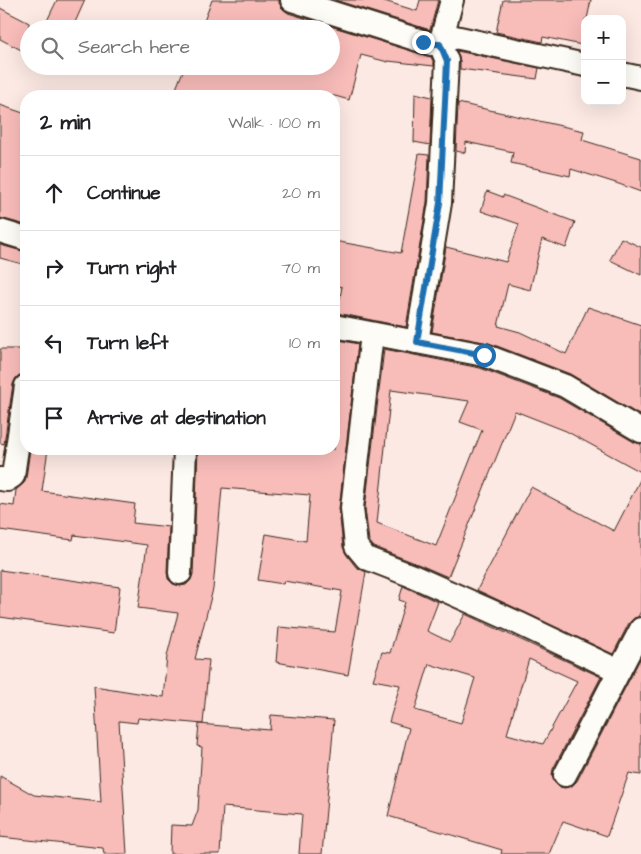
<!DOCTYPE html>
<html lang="en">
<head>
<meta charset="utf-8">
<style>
	body { margin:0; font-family:"Architects Daughter",sans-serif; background:#f6f6f6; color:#202124 }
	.controls { position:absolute; right:15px; top:15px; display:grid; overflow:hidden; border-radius:10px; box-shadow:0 5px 20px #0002 }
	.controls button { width:45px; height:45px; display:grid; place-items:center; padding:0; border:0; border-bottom:1px solid #e0e0e0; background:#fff; color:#202124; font:25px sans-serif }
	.stop { position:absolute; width:15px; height:15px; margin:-11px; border:4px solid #1f6fb2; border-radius:50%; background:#fff }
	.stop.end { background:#1f6fb2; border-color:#fff; box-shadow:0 1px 5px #0008 }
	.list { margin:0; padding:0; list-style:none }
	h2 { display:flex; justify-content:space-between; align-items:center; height:65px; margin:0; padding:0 20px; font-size:21px }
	h2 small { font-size:16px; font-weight:400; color:#757577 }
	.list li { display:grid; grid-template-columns:32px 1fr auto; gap:15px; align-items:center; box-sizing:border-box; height:75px; padding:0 20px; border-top:1px solid #e0e0e0 }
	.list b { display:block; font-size:19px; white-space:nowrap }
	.list em { font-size:16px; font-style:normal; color:#757577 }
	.icon { flex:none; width:28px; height:28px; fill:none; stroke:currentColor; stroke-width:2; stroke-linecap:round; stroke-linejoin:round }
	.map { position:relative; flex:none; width:641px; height:854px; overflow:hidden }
	.search { position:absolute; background:#fff; box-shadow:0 5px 20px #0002; left:20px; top:20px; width:320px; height:55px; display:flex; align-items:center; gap:12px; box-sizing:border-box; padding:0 18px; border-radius:28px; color:#757577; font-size:19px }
	.panel { position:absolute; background:#fff; box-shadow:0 5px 20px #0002; left:20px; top:90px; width:320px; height:365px; border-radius:20px }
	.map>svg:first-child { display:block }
	.building { fill:#f8bcb9; stroke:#3b2a1e; fill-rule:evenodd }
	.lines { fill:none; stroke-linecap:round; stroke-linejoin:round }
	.street-casing { stroke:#3b2a1e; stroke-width:26 }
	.street { stroke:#fdfcf7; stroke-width:22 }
	.route { stroke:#1f6fb2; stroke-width:6 }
</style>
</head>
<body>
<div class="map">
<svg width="641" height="854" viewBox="0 0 641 854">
	<rect width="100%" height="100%" fill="#fce9e4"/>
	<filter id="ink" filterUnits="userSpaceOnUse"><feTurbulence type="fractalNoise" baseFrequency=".02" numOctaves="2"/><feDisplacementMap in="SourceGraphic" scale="10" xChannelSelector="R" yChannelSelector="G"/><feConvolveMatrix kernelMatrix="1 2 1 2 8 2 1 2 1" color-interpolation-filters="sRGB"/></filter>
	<g filter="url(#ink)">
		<g class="building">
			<path d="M 57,0 L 85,0 L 72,29 L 43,29 Z"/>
			<path d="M 212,0 L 279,0 L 279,3 L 282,8 L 288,13 L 431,57 L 434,63 L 434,66 L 388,61 L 388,62 L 361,55 L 349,100 L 335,96 L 173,96 L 185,66 L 331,66 L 331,29 L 201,29 Z"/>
			<path d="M 335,0 L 381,0 L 417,11 L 420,0 L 438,0 L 430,30 Z"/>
			<path d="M 503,0 L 591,0 L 587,19 L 585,19 L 585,31 L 582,45 L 543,37 L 542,42 L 496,32 Z"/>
			<path d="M 0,8 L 29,23 L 29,54 L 0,39 Z"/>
			<path d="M 457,51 L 539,68 L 537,79 L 460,69 L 460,61 Z"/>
			<path d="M 415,93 L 432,97 L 430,145 L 414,142 Z"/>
			<path d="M 458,103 L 584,131 L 582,140 L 641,158 L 641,192 L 616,183 L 571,169 L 570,176 L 511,163 L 513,152 L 466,142 L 465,153 L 456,151 Z"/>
			<path d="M 0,105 L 26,114 L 26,225 L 0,218 Z"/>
			<path d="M 419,154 L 429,155 L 427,202 L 406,327 L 337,313 L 342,287 L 334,285 L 334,241 L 401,253 Z"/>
			<path d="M 487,191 L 503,197 L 503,195 L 575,222 L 566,248 L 542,239 L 530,290 L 508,284 L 498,326 L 520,332 L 566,354 L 588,307 L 641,325 L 641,416 L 570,374 L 489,343 L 432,332 L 446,247 L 506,262 L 519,224 L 481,211 Z"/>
			<path d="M 621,238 L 641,247 L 641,275 L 610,260 Z"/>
			<path d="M 0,245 L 26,252 L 26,265 L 0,258 Z"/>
			<path d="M 334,339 L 358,344 L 339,509 L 343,547 L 346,554 L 356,567 L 366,572 L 348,675 L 276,662 L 279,627 L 335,632 L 342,591 L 284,581 L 283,584 L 258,580 L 266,534 L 306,541 L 310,495 L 222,488 L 213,589 L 195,659 L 209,660 L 203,724 L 138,718 L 137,723 L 119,721 L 127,854 L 104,854 L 103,848 L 0,837 L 0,776 L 34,795 L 101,802 L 94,686 L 163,697 L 167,656 L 178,613 L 138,608 L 147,545 L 74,535 L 73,540 L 0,530 L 0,504 L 14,506 L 16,490 L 24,483 L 26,478 L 30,449 L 48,449 L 42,491 L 135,504 L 133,523 L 169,527 L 167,572 L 168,579 L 173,584 L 180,586 L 186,585 L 191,580 L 193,574 L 198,449 L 334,449 Z"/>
			<path d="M 0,349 L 26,349 L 26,373 L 21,374 L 16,378 L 13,384 L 4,444 L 0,443 Z"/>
			<path d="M 384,349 L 480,368 L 559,398 L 634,442 L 641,444 L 641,472 L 566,431 L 515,411 L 448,577 L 420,565 L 374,547 L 369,541 L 365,508 ZM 391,390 L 469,401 L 460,422 L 482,430 L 436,546 L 377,523 Z"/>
			<path d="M 641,478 L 641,611 L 638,617 L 634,618 L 629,623 L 613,654 L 477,590 L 531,487 L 614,531 Z"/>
			<path d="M 0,570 L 120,587 L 114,633 L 0,617 Z"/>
			<path d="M 403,586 L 438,602 L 427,631 L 450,642 L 465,614 L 601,677 L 553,769 L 552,775 L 554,782 L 559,787 L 565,788 L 572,786 L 577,781 L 641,657 L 641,775 L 629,773 L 607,836 L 563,821 L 549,854 L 501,854 L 502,850 L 388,816 L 409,728 L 389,722 L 400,685 L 373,680 L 382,652 L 390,653 L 405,602 L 399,600 ZM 529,659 L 577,681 L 543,744 L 507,734 ZM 429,664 L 475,678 L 461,723 L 415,710 Z"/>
			<path d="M 271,715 L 334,720 L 322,854 L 299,854 L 302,814 L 223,807 L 220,854 L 170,854 L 171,825 L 192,826 L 198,810 L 202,747 L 197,746 L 199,724 L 270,730 Z"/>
		</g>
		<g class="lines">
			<defs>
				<g id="street">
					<path d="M 292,0 L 431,44 L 440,44 L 447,61 L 440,203 L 417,342"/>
					<path d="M 440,44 L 455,37 L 585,65"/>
					<path d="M 440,44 L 452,0"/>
					<path d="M 622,74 L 641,78"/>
					<path d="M 0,231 L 26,239"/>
					<path d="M 334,326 L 484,355 L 565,386 L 641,431"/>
					<path d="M 372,334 L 352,508 L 356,546 L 366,558 L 415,577 L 518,623 L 619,671"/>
					<path d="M 0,479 L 7,480 L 13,476 L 26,386"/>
					<path d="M 180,573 L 185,449"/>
					<path d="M 565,775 L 641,629"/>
				</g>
			</defs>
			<use href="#street" class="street-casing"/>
			<use href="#street" class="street"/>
		</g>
	</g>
	<g class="lines" filter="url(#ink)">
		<path class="route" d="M 423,42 L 431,44 L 440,44 L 447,61 L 440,203 L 417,342 L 484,355"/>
	</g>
</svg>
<div class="controls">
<button>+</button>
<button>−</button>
</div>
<div class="stop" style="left:484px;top:355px"></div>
<div class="stop end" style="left:423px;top:42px"></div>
<div class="search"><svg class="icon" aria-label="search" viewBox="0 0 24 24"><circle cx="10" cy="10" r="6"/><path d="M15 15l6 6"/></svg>Search here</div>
<section class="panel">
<h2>2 min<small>Walk · 100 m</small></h2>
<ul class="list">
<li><svg class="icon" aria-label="ahead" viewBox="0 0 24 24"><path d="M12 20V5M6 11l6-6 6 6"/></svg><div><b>Continue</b></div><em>20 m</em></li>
<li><svg class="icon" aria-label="right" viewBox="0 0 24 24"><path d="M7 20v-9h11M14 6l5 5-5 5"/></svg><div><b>Turn right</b></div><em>70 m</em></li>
<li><svg class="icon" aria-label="left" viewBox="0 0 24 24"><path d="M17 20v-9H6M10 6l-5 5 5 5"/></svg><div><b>Turn left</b></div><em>10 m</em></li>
<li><svg class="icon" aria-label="arrive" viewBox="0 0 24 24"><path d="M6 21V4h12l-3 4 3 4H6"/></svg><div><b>Arrive at destination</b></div></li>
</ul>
</section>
</div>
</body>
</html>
